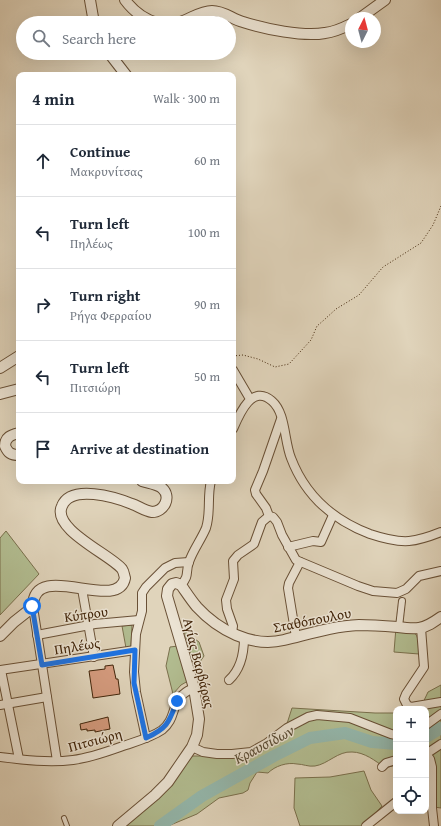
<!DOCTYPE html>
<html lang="en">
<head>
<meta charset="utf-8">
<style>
	body { margin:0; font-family:"Gentium Book Plus",serif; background:#f6f6f7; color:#1f2937 }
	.controls { position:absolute; right:12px; bottom:12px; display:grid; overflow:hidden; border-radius:8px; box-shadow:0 4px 16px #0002 }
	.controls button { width:36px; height:36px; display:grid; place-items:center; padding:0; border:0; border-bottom:1px solid #e0e1e3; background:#fff; color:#1f2937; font:20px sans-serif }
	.compass { position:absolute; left:345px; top:12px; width:36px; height:36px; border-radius:50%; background:#fff; box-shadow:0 4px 16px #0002; rotate:6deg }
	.stop { position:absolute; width:12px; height:12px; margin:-9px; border:3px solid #1a73e8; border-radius:50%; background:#fff }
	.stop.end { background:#1a73e8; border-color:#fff; box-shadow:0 1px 4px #0008 }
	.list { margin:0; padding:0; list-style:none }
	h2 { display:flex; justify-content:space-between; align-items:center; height:52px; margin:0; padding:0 16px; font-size:17px }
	h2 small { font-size:13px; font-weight:400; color:#747a83 }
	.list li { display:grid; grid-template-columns:26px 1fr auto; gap:12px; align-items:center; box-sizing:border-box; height:72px; padding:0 16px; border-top:1px solid #e0e1e3 }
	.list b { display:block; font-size:15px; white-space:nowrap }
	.list p { margin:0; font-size:13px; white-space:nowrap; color:#747a83 }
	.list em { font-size:13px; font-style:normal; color:#747a83 }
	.icon { flex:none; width:22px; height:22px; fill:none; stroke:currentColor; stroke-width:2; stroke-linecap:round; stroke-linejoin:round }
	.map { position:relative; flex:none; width:441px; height:826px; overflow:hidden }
	.search { position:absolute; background:#fff; box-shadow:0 4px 16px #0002; left:16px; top:16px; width:220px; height:44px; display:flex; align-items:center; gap:10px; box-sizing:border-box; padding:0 14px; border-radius:22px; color:#747a83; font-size:15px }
	.panel { position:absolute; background:#fff; box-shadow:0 4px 16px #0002; left:16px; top:72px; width:220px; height:412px; border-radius:8px }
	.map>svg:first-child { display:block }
	.green { fill:#b2bd91; stroke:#7a704d }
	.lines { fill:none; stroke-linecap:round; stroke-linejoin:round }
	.river { stroke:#94b8ad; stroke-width:12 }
	.building { fill:#d49a7d; stroke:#412409 }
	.service-casing { stroke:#695036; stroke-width:6 }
	.pedestrian-casing { stroke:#695036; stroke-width:8 }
	.minor-casing { stroke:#695036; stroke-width:10 }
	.tertiary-casing { stroke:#695036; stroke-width:12 }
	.path { stroke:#412409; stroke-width:1; stroke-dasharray:1 2; stroke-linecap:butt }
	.service { stroke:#ebe3d3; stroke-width:4 }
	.pedestrian { stroke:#ebe3d3; stroke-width:6 }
	.minor { stroke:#ebe3d3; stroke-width:8 }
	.tertiary { stroke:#ebe3d3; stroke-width:10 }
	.route { stroke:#1a73e8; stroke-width:5 }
	.labels { text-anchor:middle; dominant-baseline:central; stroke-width:3; stroke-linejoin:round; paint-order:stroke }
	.street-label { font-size:14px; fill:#412409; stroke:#ebe3d3 }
	.water-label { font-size:15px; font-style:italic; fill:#564932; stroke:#ebe3d3 }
</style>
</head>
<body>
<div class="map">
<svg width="441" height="826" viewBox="0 0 441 826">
	<rect width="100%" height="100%" fill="#e0d4bb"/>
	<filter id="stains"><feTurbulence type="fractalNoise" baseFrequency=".005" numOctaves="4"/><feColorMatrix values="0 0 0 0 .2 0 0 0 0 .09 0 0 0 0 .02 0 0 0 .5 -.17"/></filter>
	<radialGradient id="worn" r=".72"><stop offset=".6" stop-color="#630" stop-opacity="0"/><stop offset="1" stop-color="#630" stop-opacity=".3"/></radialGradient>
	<g class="green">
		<path d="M 6,531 L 39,574 L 0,615 L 0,538 Z"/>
		<path d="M 132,625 L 131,647 L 126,648 L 122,626 Z"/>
		<path d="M 396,627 C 418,634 418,630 419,654 L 394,652 Z"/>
		<path d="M 184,631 L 199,642 L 204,656 L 195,669 Z"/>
		<path d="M 178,646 L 188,681 L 181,685 L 173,694 L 166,666 L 170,647 Z"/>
		<path d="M 441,685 L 441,808 L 426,806 L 426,803 L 435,800 L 435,788 L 426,776 L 426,709 L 420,709 L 428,692 Z"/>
		<path d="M 292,708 L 375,713 L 396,713 L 396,765 L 385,768 C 376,761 364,752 352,752 C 338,751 328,764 315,766 C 308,767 303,764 297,764 C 287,762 275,766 268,773 L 257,772 L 250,783 L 248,790 L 243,793 L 219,798 L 197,814 L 168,826 L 123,826 L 189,758 L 193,756 L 238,756 L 284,733 Z"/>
		<path d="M 364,771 L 371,790 L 382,806 L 369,820 L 362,826 L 300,826 L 294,808 L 295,778 L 330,777 Z"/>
	</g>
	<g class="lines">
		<g class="river">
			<path d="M 426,737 L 441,728"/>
			<path d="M 160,826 L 202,796 L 274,756 L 310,738 L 345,733 L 372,742 L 396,744"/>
		</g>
	</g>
	<g class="building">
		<path d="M 113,665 L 116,679 L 118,679 L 120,694 L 93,698 L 89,671 L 105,669 L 105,666 Z"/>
		<path d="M 108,717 L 110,729 L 95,732 L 95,730 L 87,731 L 87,729 L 81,730 L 80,724 Z"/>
	</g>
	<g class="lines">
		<defs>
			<path id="service" d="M 64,818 L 67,826"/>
			<path id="pedestrian" d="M 399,627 L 402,601"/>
			<g id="minor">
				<path d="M 233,370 L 250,399"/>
				<path d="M 233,429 C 239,415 252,383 272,401 C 286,413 284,441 291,458 C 305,495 333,520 370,534 C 382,538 396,542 409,541 C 420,540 431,536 441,532"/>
				<path d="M 269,516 L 273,517 L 277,522 L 282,535 L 296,560 L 358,586 L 373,591 L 397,593 L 406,589 L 419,576 L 441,571"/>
				<path d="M 269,516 L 266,508 L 256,494 L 255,490 L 263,471 L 281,419"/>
				<path d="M 288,547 L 313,541 L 321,542 L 333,515"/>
				<path d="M 181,585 C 190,575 185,573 189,562 C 193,550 201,540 206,528 C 211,513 207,496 211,481"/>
				<path d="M 82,589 L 94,657"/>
				<path d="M 33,607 L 57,761"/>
				<path d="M 421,628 L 424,667 L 406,694 L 404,699 L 407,705 L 411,707 L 441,702"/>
				<path d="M 232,633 L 233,626 L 227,609 L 226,600 L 234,579 L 233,561 L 238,555 L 254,544 L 262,522 L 269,516"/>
				<path d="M 37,635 L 95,624 L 139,620"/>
				<path d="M 296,637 L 288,588 L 289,583 L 300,562"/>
				<path d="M 0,670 L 135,650"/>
				<path d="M 1,670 L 19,759"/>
				<path d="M 229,680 C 241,669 244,653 244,638"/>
				<path d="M 0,705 L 47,697"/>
				<path d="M 426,725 L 441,714"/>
				<path d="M 146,738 L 136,692 L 134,672 L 136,634 L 142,611 L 142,593 L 146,587 L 165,568 L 175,563 L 189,562"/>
				<path d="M 192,747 L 203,752 L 217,754 L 232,754 L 251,752 L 267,743 L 287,728 L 308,717 L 317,715 L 350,718 L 391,734 L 396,735"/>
				<path d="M 426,754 L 430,759 L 432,767 L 432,808 L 434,826"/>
				<path d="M 426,754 L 441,744"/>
				<path d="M 0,757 C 24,760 49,763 73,760 C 91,758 109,751 126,745 C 138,741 152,737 162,730 C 179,717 168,698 194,688"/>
				<path d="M 382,767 L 386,763 L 396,760"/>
				<path d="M 366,826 L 396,802"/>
			</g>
			<g id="tertiary">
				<path d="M 90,0 L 94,23"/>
				<path d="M 125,0 C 134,12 143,19 157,23"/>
				<path d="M 360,18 L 385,0"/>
				<path d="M 177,23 C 189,20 200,11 212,11 C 224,11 232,19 243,22 C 265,29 303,37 325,33 C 334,32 343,28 351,24"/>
				<path d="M 109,53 L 126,75"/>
				<path d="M 0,368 L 19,356"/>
				<path d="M 0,394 L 19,389"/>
				<path d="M 19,433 C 11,435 5,437 5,446 C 8,453 11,455 19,455"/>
				<path d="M 0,636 L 14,622 L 33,607 C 33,558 118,614 125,578 C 124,575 124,572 122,569 C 111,555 51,529 62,506 C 71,484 115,497 132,504 C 138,506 145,511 152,512 C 164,512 172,497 162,488 C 157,484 148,483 142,481"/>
				<path d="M 118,826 L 155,795 L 168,782 L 192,747 L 197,735 L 199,719 L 194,688 L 167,596 L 168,589 L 172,584 L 176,583 L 181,585 C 186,592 191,600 197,607 C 218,630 252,648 284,640 C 309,634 333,626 359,625 C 372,625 385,626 398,627 C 405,628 412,629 419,628 C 427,627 434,622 441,617"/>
			</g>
		</defs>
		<use href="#service" class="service-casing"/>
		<use href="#pedestrian" class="pedestrian-casing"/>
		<use href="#minor" class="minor-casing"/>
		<use href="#tertiary" class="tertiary-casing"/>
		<path class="path" d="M 233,356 L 243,355 L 258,359 L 275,367 L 289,364 L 311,340 L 317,326 L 324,320 L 336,309 L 359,295 L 383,267 L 421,243 L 433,225 L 441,206"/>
		<use href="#service" class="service"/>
		<use href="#pedestrian" class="pedestrian"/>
		<use href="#minor" class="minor"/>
		<use href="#tertiary" class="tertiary"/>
	</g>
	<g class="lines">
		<path class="route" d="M 32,606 L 42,665 L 135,650 L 134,683 L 146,738 C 168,728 169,722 177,701"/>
	</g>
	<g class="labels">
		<g class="street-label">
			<text transform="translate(86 614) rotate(-8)">Κύπρου</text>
			<text transform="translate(312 620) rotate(-11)">Σταθόπουλου</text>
			<text transform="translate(77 646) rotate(-9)">Πηλέως</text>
			<text transform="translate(199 663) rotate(76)">Αγίας Βαρβάρας</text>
			<text transform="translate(95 740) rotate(-15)">Πιτσιώρη</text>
		</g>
		<g class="water-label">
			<text transform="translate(264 744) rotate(-28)">Κραυσίδων</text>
		</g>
	</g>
	<rect width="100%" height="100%" filter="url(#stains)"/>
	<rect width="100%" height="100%" fill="url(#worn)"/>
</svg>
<div class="controls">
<button>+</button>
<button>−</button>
<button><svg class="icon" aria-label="locate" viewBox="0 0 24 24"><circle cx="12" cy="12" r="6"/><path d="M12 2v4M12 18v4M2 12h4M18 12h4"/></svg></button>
</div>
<svg class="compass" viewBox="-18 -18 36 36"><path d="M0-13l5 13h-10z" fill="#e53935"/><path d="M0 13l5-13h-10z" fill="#747a83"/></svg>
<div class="stop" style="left:32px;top:606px"></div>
<div class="stop end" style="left:177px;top:701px"></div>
<div class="search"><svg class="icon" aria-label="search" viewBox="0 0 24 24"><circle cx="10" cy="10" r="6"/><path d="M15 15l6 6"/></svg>Search here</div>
<section class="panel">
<h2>4 min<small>Walk · 300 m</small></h2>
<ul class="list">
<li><svg class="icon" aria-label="ahead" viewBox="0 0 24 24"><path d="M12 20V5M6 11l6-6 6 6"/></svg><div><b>Continue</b><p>Μακρυνίτσας</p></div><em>60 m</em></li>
<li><svg class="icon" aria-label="left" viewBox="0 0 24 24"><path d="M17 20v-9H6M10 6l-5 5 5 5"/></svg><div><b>Turn left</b><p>Πηλέως</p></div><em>100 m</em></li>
<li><svg class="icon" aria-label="right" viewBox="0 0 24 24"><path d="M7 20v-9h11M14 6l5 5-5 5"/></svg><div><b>Turn right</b><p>Ρήγα Φερραίου</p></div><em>90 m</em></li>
<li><svg class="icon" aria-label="left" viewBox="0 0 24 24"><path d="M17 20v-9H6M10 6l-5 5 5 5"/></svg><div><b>Turn left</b><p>Πιτσιώρη</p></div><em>50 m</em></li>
<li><svg class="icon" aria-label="arrive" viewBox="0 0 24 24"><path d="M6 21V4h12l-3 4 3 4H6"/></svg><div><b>Arrive at destination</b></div></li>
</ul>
</section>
</div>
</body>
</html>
